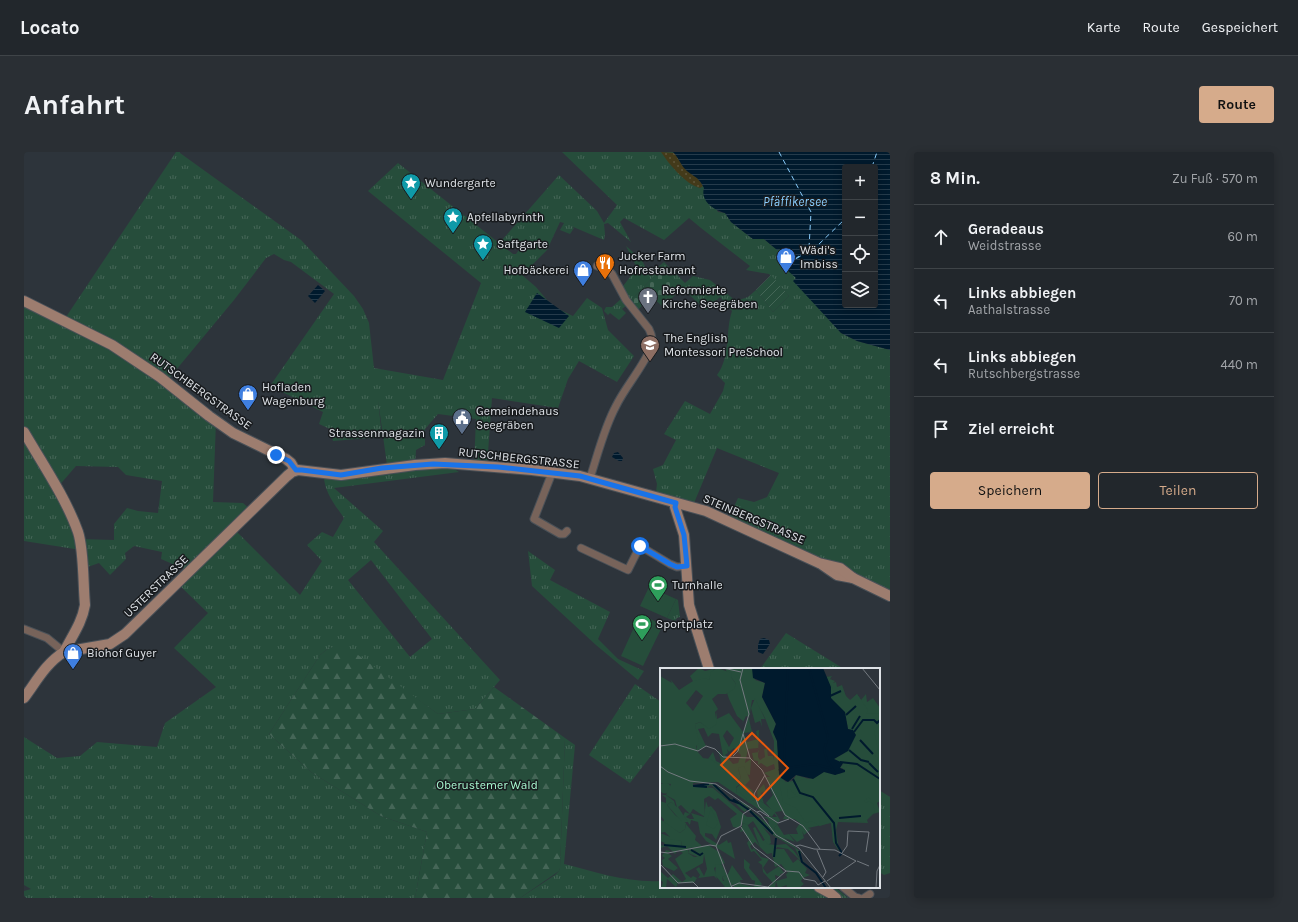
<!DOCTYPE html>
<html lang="de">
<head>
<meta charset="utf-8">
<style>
	body { margin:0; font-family:Karla,sans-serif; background:#2a2f34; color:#f1f3f6 }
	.controls { position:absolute; right:12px; top:12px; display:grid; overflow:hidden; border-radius:4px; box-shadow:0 2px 10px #0003 }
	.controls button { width:36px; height:36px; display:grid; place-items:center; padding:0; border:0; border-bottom:1px solid #3f4448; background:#22272c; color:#f1f3f6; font:20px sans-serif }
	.stop { position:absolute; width:12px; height:12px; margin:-9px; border:3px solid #1a73e8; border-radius:50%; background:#fff }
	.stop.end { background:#1a73e8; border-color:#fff; box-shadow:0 1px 4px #0008 }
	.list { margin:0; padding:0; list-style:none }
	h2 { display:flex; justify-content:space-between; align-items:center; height:52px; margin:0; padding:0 16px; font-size:17px }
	h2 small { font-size:13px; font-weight:400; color:#a2a5a9 }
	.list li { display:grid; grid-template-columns:26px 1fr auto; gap:12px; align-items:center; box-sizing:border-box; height:64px; padding:0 16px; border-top:1px solid #3f4448 }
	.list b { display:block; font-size:15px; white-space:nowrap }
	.list p { margin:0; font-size:13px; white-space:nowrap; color:#a2a5a9 }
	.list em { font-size:13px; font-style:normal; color:#a2a5a9 }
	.actions { display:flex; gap:8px; padding:12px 16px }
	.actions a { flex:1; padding:9px 0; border:1px solid #d6ab8b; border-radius:4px; text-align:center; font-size:14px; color:#d6ab8b }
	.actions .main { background:#d6ab8b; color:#111 }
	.icon { flex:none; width:22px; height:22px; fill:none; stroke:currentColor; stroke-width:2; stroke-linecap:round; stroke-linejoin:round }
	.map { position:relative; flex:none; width:866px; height:746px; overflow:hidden; border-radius:4px }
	header { display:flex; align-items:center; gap:24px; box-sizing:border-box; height:56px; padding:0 20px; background:#22272c; border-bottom:1px solid #3f4448 }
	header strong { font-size:19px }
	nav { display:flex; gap:22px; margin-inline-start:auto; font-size:14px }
	.intro { display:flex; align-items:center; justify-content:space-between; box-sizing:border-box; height:96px; padding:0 24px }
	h1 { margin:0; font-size:28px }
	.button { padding:10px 18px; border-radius:4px; background:#d6ab8b; color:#111; font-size:14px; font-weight:700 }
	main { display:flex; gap:24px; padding:0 24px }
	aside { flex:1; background:#22272c; border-radius:4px; box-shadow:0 2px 10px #0003 }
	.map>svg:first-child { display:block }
	.grass { fill:url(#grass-tufts); fill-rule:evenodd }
	.forest { fill:url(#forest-firs) }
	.sand { fill:url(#sand-dots) }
	.cemetery { fill:url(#cemetery-stones) }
	.garden { fill:url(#garden-furrows) }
	.pitch { fill:#264d3b }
	.water { fill:url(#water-rules); fill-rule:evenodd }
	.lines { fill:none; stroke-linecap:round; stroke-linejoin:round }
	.ferry { stroke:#8acefe; stroke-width:1; stroke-dasharray:5 4; stroke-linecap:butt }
	.street-casing { stroke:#495057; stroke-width:9 }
	.secondary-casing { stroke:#495057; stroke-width:12 }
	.street { stroke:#77635a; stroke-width:7 }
	.secondary { stroke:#9d7d6f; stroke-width:10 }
	.route { stroke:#1a73e8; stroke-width:5 }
	.labels { text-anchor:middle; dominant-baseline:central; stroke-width:3; stroke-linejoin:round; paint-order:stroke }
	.poi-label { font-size:12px; fill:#dee2e7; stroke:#181b1e; text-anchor:start }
	.street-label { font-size:12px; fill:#dee2e7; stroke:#181b1e }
	.park-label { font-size:12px; fill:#a8f9d1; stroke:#181b1e }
	.water-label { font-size:13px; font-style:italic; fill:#8acefe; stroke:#181b1e }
	.inset-river { fill:none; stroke:#001a2d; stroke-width:2 }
	.inset-road { fill:none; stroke:#747a80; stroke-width:1 }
	.view { fill:#e8590c; fill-opacity:0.15; stroke:#e8590c; stroke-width:2 }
	.inset-edge { fill:none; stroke:#dee2e7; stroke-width:2 }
</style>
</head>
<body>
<header>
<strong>Locato</strong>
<nav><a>Karte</a><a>Route</a><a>Gespeichert</a></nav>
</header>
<div class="intro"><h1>Anfahrt</h1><a class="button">Route</a></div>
<main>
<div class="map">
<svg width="866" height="746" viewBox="0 0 866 746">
	<defs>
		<pattern id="grass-tufts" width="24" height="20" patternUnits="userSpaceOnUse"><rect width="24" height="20" fill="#264d3b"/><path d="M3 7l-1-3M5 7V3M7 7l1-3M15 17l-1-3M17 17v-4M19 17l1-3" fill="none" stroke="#456657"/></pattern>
		<pattern id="forest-firs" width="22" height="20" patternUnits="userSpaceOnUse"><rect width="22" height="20" fill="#264d3b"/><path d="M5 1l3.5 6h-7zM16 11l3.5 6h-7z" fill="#456657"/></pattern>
		<pattern id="sand-dots" width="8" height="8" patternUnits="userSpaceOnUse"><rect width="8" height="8" fill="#433a1a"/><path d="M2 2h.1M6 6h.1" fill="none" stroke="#5e563b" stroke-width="1.8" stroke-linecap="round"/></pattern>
		<pattern id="cemetery-stones" width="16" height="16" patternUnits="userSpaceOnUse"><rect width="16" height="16" fill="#264d3b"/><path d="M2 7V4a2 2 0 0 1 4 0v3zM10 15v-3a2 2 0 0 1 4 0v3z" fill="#456657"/></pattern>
		<pattern id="garden-furrows" width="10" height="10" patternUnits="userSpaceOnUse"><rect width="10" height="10" fill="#264d3b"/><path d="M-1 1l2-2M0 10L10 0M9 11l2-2" fill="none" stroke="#456657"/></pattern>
		<pattern id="water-rules" width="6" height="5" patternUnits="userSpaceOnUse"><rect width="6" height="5" fill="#001a2d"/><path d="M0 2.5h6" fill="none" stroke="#253b4b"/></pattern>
	</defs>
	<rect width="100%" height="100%" fill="#2d343b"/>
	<g class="grass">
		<path d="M 152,0 L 156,0 L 156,1 L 277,88 L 330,144 L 339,157 L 345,171 L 350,216 L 419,228 L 457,131 L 344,39 L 374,11 L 489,102 L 492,102 L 497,95 L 478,88 L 535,23 L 573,59 L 580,71 L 593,53 L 538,0 L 649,0 L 658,13 L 670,23 L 679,34 L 694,60 L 701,61 L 707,70 L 729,87 L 740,87 L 748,94 L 763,99 L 770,108 L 772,126 L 770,129 L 817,181 L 833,189 L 866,198 L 866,444 L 704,368 L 714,346 L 730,350 L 743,345 L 755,321 L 693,296 L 670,351 L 632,340 L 633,332 L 629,317 L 639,313 L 652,288 L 640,282 L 661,249 L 686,262 L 699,239 L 701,231 L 693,223 C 707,204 701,180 708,159 L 696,145 L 682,158 L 637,117 L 604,151 L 596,138 L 613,116 L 602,94 L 618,108 L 625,123 L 640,110 L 661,131 L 669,124 L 686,128 L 712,149 L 724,145 L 732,138 L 749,160 L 765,144 L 736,112 L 745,122 L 722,118 L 726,114 L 677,76 L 665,66 L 640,88 L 600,66 L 596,70 L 607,90 L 584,71 L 580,72 L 581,82 L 580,88 L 547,74 L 550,76 L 546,82 L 536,78 L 540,71 L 536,70 L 523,98 L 498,123 L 512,135 L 528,154 L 549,164 L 563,146 L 578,156 L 584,178 L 610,204 L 593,230 L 555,209 L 544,227 L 534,256 L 468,246 L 463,314 L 450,313 L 452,267 L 414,262 L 401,277 L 401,293 L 392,298 L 391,313 L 421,311 L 435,320 L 310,336 L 359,379 L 350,390 L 476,528 L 451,557 L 414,562 L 379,537 L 306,495 L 296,503 L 245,582 L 287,620 L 357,664 L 403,680 L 391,746 L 129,746 L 126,744 L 124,746 L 0,746 L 0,739 L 7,737 L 0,733 L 0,585 L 33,606 L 56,604 L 73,590 L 133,595 L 141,571 L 192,535 L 150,496 L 184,461 L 153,431 L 165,419 L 137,407 L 138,400 L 110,394 L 101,401 L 102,407 L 86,423 L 75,411 L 58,417 L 57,398 L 0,389 L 0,149 L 40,168 ZM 250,102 L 260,108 L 267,110 L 310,142 L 246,234 L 299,260 L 295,272 L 306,277 L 309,289 L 358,285 L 354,248 L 363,313 L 300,322 C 299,338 311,353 320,366 L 309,385 L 298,380 L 283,393 L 298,409 L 276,443 L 210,377 L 228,359 L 219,351 L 189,350 L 192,269 L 142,230 L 210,148 L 242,106 ZM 52,314 L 94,315 L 102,323 L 138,329 L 134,361 L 114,359 L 103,356 L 90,372 L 90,388 L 55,387 L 33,336 ZM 347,408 L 408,487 L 386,505 L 324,428 Z"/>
		<path d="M 597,147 L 603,153 L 598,157 L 602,161 L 595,168 L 586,161 L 584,163 L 580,159 L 582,155 L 588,155 Z"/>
		<path d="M 504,399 L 531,418 L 526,428 L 586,460 L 574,487 L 594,507 L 620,519 L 614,528 L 572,493 L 508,434 Z"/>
		<path d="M 652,447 L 654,448 L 656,465 L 653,466 L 651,469 L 643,466 Z"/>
		<path d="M 762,481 L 820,517 L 736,517 Z"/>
		<path d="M 611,532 L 637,550 L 637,591 L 606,631 L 565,603 Z"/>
		<path d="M 541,586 L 551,593 L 540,712 C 572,720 604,731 637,729 L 637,735 L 811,735 L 824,746 L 496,746 L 531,723 L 535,719 L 536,716 Z"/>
		<path d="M 855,638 L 866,645 L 866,721 L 860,723 L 855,720 Z"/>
	</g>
	<path class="forest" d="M 306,495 L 334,503 L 414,562 L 451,557 L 470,535 L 541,586 L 536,716 L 535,719 L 496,746 L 391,746 L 403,680 L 357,664 L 287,620 L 245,582 L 296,503 Z"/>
	<path class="sand" d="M 637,0 L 651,1 L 658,13 L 673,25 L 679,34 L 676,36 C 661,32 645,12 637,0 Z"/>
	<path class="cemetery" d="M 637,117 L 658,136 L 639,155 L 627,144 L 614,158 L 606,149 Z"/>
	<path class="garden" d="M 747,123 L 765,144 L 749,160 L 732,138 Z"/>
	<g class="pitch">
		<path d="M 625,435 L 652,447 L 643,466 L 616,454 Z"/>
		<path d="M 616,462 L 639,473 L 619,514 L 597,504 Z"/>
	</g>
	<g class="water">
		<path d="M 649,0 L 866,0 L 866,198 L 833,189 L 817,181 L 769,129 L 772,126 L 763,118 L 770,108 L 760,97 L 753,98 L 740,87 L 729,87 L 721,81 L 707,70 L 701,61 C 690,58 676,49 680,36 C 674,23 668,25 660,16 C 656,11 654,5 649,0 ZM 821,15 L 851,15 L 851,153 L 821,153 Z"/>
		<path d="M 294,133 L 301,139 L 291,151 L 284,144 Z"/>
		<path d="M 513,141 L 545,164 L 535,176 L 501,160 Z"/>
		<path d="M 594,300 L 599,306 L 598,309 L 595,309 L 588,305 L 590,301 Z"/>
		<path d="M 740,486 L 745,488 L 746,492 L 739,502 L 734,500 L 734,493 L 736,487 Z"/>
	</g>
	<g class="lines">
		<g class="ferry">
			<path d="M 755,0 L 787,60 L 785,96 L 770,108 L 793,94 L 821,67"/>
			<path d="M 848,15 L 853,0"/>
		</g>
		<defs>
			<g id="street">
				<path d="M 528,321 L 510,367 L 536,382 L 540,382 L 543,379"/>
				<path d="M 566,326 C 574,302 580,276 592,254 C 601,235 620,214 627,195 C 629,189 628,183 625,177 L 602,148 L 588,122 L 583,117 L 573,114"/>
				<path d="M 557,396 L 604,418 L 616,394 L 646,412 L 653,415 L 663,414"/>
				<path d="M 0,477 L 23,486 L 40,500"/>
				<path d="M 819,735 L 831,745 L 835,746"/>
				<path d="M 840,746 L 846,742"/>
			</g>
			<g id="secondary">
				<path d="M 0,149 L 88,193 L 136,225 L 185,264 L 209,281 L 262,307 L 267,311 L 271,318"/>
				<path d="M 0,280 C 18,311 42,346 54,380 C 60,398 59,432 61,453 C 58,471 48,484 40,500"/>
				<path d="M 652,351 L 651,355 L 660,383 L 665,453 L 685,517"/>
				<path d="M 797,412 L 813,423 L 829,426"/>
				<path d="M 0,546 C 12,530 22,511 40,500 L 86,492 L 101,482 L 263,324 L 268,320 L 274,318 L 317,323 L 391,313 L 421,311 L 508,318 L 556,324 L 682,359 L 795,411 L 816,416 L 829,426 L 866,444"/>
				<path d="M 795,735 L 806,741 L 812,746"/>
			</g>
		</defs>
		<use href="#street" class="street-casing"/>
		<use href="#secondary" class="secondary-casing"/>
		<use href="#street" class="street"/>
		<use href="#secondary" class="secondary"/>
	</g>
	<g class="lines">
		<path class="route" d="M 252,303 L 265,309 L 272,318 L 278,318 L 317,323 L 358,316 L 409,312 L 474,315 L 556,324 L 652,351 L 651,355 L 660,383 L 663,414 L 653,415 L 646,412 L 616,394"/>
	</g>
	<defs>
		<symbol id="sight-pin" viewBox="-11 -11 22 30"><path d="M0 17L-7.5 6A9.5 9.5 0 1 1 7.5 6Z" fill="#0f9aa8" stroke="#181b1e"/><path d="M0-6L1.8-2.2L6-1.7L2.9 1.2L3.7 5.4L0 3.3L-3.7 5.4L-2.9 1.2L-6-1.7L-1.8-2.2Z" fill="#fff"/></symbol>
		<symbol id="shop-pin" viewBox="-11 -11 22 30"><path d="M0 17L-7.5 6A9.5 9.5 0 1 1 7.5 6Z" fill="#3f7fe0" stroke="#181b1e"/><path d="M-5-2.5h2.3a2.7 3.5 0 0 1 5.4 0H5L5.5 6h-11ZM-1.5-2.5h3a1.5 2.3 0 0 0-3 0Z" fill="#fff"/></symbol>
		<symbol id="restaurant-pin" viewBox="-11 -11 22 30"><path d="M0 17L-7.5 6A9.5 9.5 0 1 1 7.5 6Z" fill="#e8710a" stroke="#181b1e"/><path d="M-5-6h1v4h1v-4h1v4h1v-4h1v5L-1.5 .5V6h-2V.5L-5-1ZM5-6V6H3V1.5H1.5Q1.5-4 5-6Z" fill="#fff"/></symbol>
		<symbol id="church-pin" viewBox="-11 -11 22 30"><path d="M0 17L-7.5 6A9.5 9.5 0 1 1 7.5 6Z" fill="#6b7280" stroke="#181b1e"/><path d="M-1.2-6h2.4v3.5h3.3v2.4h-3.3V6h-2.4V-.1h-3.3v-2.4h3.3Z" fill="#fff"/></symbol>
		<symbol id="school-pin" viewBox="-11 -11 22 30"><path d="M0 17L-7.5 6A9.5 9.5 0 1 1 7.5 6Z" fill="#8d6e63" stroke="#181b1e"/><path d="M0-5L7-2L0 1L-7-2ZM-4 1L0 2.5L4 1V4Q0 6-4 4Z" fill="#fff"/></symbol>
		<symbol id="civic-pin" viewBox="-11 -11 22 30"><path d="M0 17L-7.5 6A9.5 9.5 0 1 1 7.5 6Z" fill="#5c6f8a" stroke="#181b1e"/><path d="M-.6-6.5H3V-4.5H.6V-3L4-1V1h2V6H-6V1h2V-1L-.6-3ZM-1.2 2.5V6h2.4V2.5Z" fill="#fff"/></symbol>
		<symbol id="building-pin" viewBox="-11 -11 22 30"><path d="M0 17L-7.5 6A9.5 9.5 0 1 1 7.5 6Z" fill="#0f9aa8" stroke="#181b1e"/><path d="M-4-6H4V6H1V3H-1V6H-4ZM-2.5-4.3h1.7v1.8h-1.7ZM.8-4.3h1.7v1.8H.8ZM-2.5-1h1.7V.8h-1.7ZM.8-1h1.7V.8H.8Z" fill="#fff"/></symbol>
		<symbol id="stadium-pin" viewBox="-11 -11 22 30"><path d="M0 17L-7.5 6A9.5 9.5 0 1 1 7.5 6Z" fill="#2e9e5b" stroke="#181b1e"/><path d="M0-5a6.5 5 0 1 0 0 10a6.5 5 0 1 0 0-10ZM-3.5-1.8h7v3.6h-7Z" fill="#fff"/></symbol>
	</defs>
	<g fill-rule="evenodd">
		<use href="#sight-pin" x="376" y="20" width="22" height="30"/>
		<use href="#sight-pin" x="418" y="54" width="22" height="30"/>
		<use href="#sight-pin" x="448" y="81" width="22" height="30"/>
		<use href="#shop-pin" x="751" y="94" width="22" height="30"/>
		<use href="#restaurant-pin" x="570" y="100" width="22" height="30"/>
		<use href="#shop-pin" x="548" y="107" width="22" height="30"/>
		<use href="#church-pin" x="613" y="134" width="22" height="30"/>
		<use href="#school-pin" x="615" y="182" width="22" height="30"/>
		<use href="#shop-pin" x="213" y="231" width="22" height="30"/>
		<use href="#civic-pin" x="427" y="255" width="22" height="30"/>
		<use href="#building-pin" x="404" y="270" width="22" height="30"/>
		<use href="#stadium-pin" x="623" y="422" width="22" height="30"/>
		<use href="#stadium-pin" x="607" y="461" width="22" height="30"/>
		<use href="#shop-pin" x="38" y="490" width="22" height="30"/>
	</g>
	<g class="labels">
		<g class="poi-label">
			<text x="401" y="31">Wundergarte</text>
			<text x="443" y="65">Apfellabyrinth</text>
			<text x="473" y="92">Saftgarte</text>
			<text x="776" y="98">Wädi's<tspan x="776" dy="14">Imbiss</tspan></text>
			<text x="595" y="104">Jucker Farm<tspan x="595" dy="14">Hofrestaurant</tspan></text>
			<text x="545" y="118" text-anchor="end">Hofbäckerei</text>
			<text x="638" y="138">Reformierte<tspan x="638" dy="14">Kirche Seegräben</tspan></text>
			<text x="640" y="186">The English<tspan x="640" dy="14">Montessori PreSchool</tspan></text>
			<text x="238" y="235">Hofladen<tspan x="238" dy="14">Wagenburg</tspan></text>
			<text x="452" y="259">Gemeindehaus<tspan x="452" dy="14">Seegräben</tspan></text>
			<text x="401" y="281" text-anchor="end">Strassenmagazin</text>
			<text x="648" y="433">Turnhalle</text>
			<text x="632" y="472">Sportplatz</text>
			<text x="63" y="501">Biohof Guyer</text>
		</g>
		<g class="street-label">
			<text transform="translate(177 239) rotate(36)">RUTSCHBERGSTRASSE</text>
			<text transform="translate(495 306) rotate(6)">RUTSCHBERGSTRASSE</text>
			<text transform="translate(730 367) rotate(23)">STEINBERGSTRASSE</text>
			<text transform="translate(132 434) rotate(-44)">USTERSTRASSE</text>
		</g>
		<g class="park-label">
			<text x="463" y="633">Oberustemer Wald</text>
		</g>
		<g class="water-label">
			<text x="771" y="49">Pfäffikersee</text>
		</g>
	</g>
	<g transform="translate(636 516)">
		<rect width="220" height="220" fill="#2d343b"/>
		<path d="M 39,0 L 45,3 L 53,1 L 54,2 L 49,12 L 34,15 L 30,8 ZM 70,0 L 92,0 L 95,12 L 105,15 L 102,29 L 116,56 L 113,64 L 117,73 L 120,108 L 126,114 L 133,113 L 136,107 L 149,111 L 164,104 L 180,106 L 183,100 L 180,100 L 183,96 L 181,95 L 191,60 L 171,30 L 167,9 L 172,8 L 170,11 L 175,13 L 173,15 L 176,14 L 177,19 L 182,17 L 187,31 L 191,32 L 197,26 L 201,32 L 206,26 L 207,34 L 213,30 L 220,40 L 220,133 L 217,135 L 220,144 L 213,146 L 207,152 L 208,155 L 178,154 L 176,162 L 179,183 L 173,174 L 171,155 L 148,160 L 151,161 L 144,167 L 142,163 L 144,170 L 137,174 L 129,166 L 138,166 L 136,161 L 140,155 L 134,151 L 123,151 L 125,147 L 122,143 L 115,144 L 120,152 L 114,161 L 141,184 L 141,191 L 146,196 L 140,191 L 135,180 L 116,169 L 116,181 L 124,181 L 133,195 L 138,191 L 147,201 L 145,205 L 150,207 L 143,210 L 141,213 L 144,216 L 139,220 L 126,220 L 127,217 L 118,220 L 116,213 L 115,220 L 107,220 L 113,215 L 103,204 L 102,197 L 98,194 L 102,192 L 94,183 L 91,184 L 87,175 L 89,172 L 83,163 L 80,164 L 83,155 L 87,156 L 100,179 L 93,160 L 95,159 L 103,173 L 106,171 L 108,176 L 115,177 L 116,169 L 101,158 L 101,155 L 104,156 L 102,153 L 87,141 L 85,144 L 82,142 L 75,135 L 80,136 L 67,129 L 71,134 L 51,117 L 45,120 L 33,118 L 49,115 L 62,121 L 61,123 L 70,130 L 95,140 L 87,139 L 109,157 L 108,151 L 103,149 L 117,149 L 106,135 L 113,127 L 106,109 L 110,109 L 104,105 L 115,101 L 114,96 L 107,99 L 101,95 L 98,97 L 98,93 L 91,92 L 90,107 L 86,106 L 84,99 L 78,100 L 81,110 L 76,113 L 66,102 L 48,91 L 53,84 L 56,93 L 62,96 L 58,82 L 63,88 L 59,66 L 52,65 L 48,69 L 44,60 L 38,61 L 46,78 L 37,83 L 35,56 L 40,54 L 49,60 L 56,56 L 56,43 L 57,51 L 69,45 L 83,64 L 89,49 L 86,48 L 82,56 L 83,53 L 77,48 L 69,31 L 67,25 L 76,16 L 65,1 ZM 92,32 L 95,32 L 105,50 L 114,73 L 114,92 L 113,88 L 108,88 L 107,81 L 104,81 L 105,89 L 100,92 L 98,89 L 99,62 L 96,63 L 98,71 L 87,74 L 84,65 L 92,64 L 89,51 ZM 67,62 L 74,70 L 69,79 L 63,68 ZM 74,80 L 81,87 L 78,95 L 73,96 L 65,87 L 68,85 L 67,81 L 69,84 ZM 98,80 L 99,84 L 92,85 L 94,93 L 91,91 L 85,95 L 88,81 ZM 95,174 L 107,186 L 112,185 L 115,199 L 121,196 L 128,205 L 126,206 L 127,210 L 116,213 L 115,207 L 121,209 L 120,206 L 124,205 L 119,198 L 107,206 L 103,200 L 109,191 L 101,189 L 94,180 L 92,182 L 90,178 ZM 90,112 L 85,117 L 92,122 L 96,131 L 89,135 L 77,125 L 76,120 L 81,116 L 85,117 ZM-0.5 120a5.5 5.5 0 1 1 11 0a5.5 5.5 0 1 1-11 0ZM 104,116 L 106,123 L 101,125 L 104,136 L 98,131 L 97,123 ZM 2,127 L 6,127 L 14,133 L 16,140 L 11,134 L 7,137 L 15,147 L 26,155 L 25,161 L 20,165 L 3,155 L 4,152 L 0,147 L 0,133 L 6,135 L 6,130 ZM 46,133 L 48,139 L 51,138 L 56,144 L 61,159 L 56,172 L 52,166 L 45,165 L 45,168 L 59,177 L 67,172 L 68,175 L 71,174 L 75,191 L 46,173 L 40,165 L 38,154 L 31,152 L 30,157 L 23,148 L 25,144 L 30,146 L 26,149 L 30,151 L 34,151 L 31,145 L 44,149 ZM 0,165 L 21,173 L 22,178 L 28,179 L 28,185 L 34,189 L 38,189 L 36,183 L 29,180 L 48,177 L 59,184 L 65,195 L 54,200 L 57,211 L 54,208 L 38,210 L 40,207 L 36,201 L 39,199 L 44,208 L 47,201 L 44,186 L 43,195 L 25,205 L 31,210 L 33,208 L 37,210 L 34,215 L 18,215 L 16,219 L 7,211 L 6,220 L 1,220 L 3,214 L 0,212 L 0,203 L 8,210 L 13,206 L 22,214 L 26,211 L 15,191 L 23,185 L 18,182 L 15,186 L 7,178 L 0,180 L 0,176 L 3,178 L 5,175 L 0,173 ZM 6,182 L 11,183 L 7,185 L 12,188 L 8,191 L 18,200 L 14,203 L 3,198 L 2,192 L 5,190 L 2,188 ZM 72,197 L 83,212 L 80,212 L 81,216 L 94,219 L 96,208 L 102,216 L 99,220 L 74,220 L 73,216 L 71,220 L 65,220 L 64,217 L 68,213 L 65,214 L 62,209 L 68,206 Z" fill="#264d3b" fill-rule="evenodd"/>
		<path d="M 57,0 L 72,5 L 71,9 L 76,16 L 74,21 L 66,26 L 58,26 L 52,31 L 58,41 L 55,44 L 57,56 L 49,61 L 40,54 L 35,56 L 39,75 L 36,78 L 37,83 L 43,90 L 50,91 L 67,102 L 76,113 L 81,110 L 78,100 L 84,98 L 90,112 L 85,117 L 80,116 L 76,119 L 77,125 L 80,124 L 89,134 L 98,131 L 115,144 L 112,149 L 109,148 L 58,114 L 33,115 L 33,118 L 53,120 L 87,149 L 95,149 L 101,153 L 104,156 L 101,157 L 110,168 L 111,175 L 108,177 L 93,153 L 88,157 L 83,155 L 78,160 L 73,159 L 70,151 L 77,146 L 58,130 L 55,132 L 49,128 L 44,131 L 45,149 L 33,141 L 30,146 L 21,137 L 18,139 L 28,154 L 22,154 L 7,137 L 11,134 L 17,139 L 15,132 L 6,127 L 11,116 L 0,115 L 0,8 L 12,15 L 10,11 L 19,22 L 33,13 L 45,10 L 49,12 L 51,4 ZM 36,22 L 43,28 L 33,43 L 26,35 ZM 95,30 L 105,51 L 101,51 L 102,59 L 100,53 L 95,55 L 91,40 ZM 0,151 L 20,165 L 25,161 L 26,156 L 36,168 L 35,172 L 42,178 L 29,180 L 39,186 L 38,189 L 28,185 L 29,181 L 22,178 L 21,173 L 8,171 L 10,169 L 5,164 L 0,165 ZM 117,156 L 124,167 L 129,166 L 135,174 L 117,167 L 114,161 ZM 126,176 L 134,183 L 142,194 L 128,181 L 117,179 L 114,183 L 116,177 ZM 84,191 L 90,196 L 89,200 L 96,208 L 96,213 L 92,212 L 84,200 ZM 56,196 L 62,197 L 67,207 L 62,209 L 63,213 L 68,212 L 69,216 L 64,217 L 65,219 L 55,207 Z" fill="#264d3b" fill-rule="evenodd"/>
		<path d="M 168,8 L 174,25 L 183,25 L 190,32 L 197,26 L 208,42 L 206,46 L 220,45 L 220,57 L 214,63 L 219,86 L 213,86 L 218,90 L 216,102 L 220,103 L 220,132 L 211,132 L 209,129 L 204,133 L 206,135 L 209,133 L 213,136 L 215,144 L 205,153 L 174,154 L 178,180 L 173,170 L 172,154 L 160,158 L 151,153 L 146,155 L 136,140 L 123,134 L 119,112 L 127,115 L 133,114 L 138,122 L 135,127 L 130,121 L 127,121 L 128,131 L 141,127 L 152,131 L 152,129 L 140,123 L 140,114 L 134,113 L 154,110 L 164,104 L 181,106 L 185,104 L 187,97 L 200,98 L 197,93 L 190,93 L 183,96 L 174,91 L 188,83 L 196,68 L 194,64 L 188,61 L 185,44 L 171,30 L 171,19 L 166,11 ZM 51,140 L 58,155 L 54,161 L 46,157 Z" fill="#264d3b"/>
		<path d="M 92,0 L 163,0 L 171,19 L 171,30 L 185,44 L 188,61 L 193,62 L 196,67 L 188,83 L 174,91 L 183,95 L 180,100 L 185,102 L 185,104 L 175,107 L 164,104 L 153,111 L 136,107 L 128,114 L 121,110 L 119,106 L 117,73 L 113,64 L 116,56 L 102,29 L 105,15 L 93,10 Z" fill="#001a2d"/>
		<path class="inset-river" d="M 128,0 L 124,92 L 120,101 L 154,96 L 169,100 L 176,106 L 167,92 L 164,82 L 168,69 L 149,0M 170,28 L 181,23M 186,47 L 196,38M 209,52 L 214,52 L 217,55 L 220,52M 192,61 L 200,48M 194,64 L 203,52 L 209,52M 200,72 L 213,86M 189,82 L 201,92 L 209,94M 180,94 L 197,96 L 220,111M 209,95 L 218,104M 133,111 L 140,125 L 153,129 L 174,155 L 176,175 L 182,185 L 179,188M 53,116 L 70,132 L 81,136M 33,118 L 49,116M 34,118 L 47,119M 73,131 L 89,142M 90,143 L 113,166M 179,150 L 201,148M 4,177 L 26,179M 31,182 L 40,187 L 43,185M 139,183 L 142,194 L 156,205 L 166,220M 114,189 L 116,170"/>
		<path class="inset-road" d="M 63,0 L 81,4M 83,0 L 80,12 L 89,46 L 83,66 L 90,90 L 102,102 L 125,147 L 143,158 L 160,181M 202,0 L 220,22M 0,78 L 15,76 L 38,83 L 46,78 L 55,81 L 63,89 L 90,90M 73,88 L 78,83 L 83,66M 0,98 L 8,104 L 30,113 L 56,116 L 101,147 L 116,167 L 139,180 L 171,220M 105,107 L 94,126 L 99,139 L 109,148M 97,144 L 100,143 L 118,155 L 129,151M 81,159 L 94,179 L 126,203M 56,178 L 61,168 L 81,158 L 83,146 L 91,141M 56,178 L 72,220M 136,178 L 140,177 L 154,181 L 175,182 L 196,193M 157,182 L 166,204 L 163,209M 0,184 L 8,185 L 50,177 L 56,178M 206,184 L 209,164M 182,185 L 187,178 L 188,163 L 209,164M 197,193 L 209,198M 0,196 L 18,215 L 33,214 L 39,220M 126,203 L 139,204 L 144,211 L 155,213 L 158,217 L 165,213M 167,213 L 196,193M 72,218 L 79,215 L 108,219 L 126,203M 216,220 L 217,203 L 220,197"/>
		<path class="view" d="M 92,65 L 128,100 L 98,132 L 61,97 Z"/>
		<rect width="220" height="220" class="inset-edge"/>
	</g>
</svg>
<div class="controls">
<button>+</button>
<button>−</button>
<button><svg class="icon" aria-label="locate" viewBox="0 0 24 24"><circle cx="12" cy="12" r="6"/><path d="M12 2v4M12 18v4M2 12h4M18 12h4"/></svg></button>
<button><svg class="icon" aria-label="layers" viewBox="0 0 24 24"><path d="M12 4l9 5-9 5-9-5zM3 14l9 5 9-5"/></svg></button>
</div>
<div class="stop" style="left:616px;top:394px"></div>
<div class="stop end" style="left:252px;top:303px"></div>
</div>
<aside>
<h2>8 Min.<small>Zu Fuß · 570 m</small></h2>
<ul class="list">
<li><svg class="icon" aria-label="ahead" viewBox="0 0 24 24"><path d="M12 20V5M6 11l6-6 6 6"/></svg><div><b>Geradeaus</b><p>Weidstrasse</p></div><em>60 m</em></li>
<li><svg class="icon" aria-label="left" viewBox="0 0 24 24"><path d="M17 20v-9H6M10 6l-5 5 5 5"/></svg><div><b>Links abbiegen</b><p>Aathalstrasse</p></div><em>70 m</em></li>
<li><svg class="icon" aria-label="left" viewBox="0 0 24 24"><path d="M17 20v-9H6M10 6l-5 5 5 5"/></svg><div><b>Links abbiegen</b><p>Rutschbergstrasse</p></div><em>440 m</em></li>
<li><svg class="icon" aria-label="arrive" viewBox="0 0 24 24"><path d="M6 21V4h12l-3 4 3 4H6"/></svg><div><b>Ziel erreicht</b></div></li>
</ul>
<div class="actions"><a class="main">Speichern</a><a>Teilen</a></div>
</aside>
</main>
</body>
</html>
